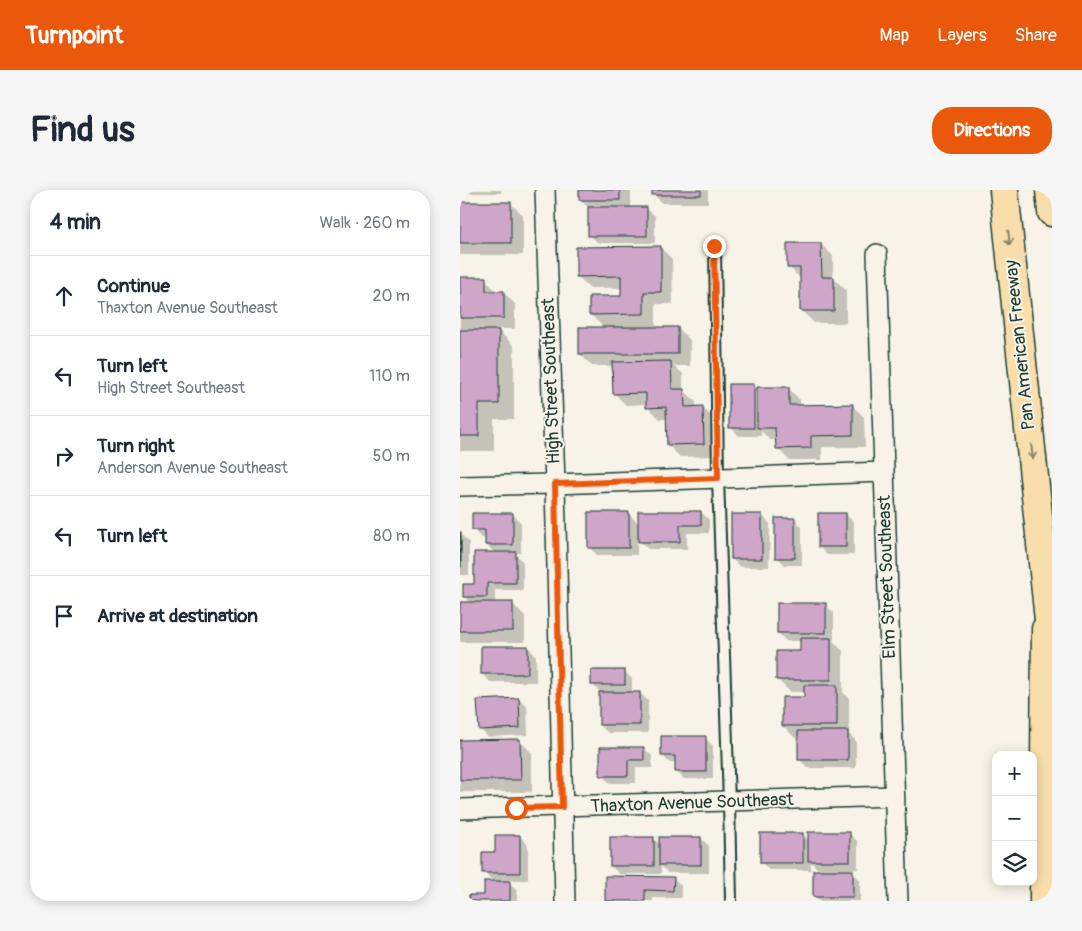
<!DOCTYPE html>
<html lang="en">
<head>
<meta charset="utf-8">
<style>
	body { margin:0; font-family:Pangolin,sans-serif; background:#f6f6f7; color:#1f2937 }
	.controls { position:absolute; right:15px; bottom:15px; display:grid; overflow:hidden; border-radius:10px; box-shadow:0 2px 12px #0003 }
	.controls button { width:45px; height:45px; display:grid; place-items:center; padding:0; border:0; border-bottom:1px solid #e0e1e3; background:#fff; color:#1f2937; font:25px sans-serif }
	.stop { position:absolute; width:15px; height:15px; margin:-11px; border:4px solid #ea580c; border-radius:50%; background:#fff }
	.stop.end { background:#ea580c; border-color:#fff; box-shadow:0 1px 5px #0008 }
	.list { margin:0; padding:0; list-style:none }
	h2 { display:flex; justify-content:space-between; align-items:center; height:65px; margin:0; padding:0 20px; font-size:21px }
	h2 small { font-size:16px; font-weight:400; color:#747a83 }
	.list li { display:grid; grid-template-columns:32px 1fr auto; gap:15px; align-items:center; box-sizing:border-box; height:80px; padding:0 20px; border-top:1px solid #e0e1e3 }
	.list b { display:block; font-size:19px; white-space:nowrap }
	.list p { margin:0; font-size:16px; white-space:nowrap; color:#747a83 }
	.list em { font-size:16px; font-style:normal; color:#747a83 }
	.icon { flex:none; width:28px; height:28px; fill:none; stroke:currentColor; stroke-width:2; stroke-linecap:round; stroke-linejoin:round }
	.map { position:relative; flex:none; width:592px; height:711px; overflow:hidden; border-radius:20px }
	header { display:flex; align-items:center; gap:30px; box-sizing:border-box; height:70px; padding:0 25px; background:#ea580c; color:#fff }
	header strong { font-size:24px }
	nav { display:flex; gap:28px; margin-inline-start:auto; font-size:18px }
	.intro { display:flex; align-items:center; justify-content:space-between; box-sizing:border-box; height:120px; padding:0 30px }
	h1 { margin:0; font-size:35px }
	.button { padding:12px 22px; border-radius:20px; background:#ea580c; color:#fff; font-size:18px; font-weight:700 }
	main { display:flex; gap:30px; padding:0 30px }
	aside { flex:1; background:#fff; border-radius:20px; box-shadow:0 2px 12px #0003 }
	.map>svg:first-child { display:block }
	.shadow { fill:#0003 }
	.building { fill:#cfa5ca; stroke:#1f3d34 }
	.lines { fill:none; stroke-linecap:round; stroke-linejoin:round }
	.service-casing { stroke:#1f3d34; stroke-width:14 }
	.minor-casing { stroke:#1f3d34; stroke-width:22 }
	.motorway-casing { stroke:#1f3d34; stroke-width:31 }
	.service { stroke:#f7f3e8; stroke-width:10 }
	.minor { stroke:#f7f3e8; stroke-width:19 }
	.motorway { stroke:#f9deab; stroke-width:28 }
	.oneway { stroke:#81856a }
	.route { stroke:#ea580c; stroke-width:6 }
	.labels { text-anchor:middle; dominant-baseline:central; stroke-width:4; stroke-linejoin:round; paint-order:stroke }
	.street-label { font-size:18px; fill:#1f3d34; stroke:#f7f3e8 }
</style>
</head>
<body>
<header>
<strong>Turnpoint</strong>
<nav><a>Map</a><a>Layers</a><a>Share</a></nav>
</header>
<div class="intro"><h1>Find us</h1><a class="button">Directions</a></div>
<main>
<aside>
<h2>4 min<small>Walk · 260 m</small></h2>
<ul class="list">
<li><svg class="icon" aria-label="ahead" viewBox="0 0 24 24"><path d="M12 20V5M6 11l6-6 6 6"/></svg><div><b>Continue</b><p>Thaxton Avenue Southeast</p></div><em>20 m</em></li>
<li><svg class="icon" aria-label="left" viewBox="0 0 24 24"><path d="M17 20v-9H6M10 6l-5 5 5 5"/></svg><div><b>Turn left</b><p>High Street Southeast</p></div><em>110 m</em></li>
<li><svg class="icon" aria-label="right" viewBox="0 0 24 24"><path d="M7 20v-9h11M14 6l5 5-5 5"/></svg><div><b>Turn right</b><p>Anderson Avenue Southeast</p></div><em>50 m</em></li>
<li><svg class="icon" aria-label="left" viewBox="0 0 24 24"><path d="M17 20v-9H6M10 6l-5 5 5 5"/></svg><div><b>Turn left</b></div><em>80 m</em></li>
<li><svg class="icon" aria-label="arrive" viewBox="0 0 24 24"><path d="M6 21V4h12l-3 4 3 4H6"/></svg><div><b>Arrive at destination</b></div></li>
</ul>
</aside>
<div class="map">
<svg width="592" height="711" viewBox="0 0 592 711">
	<rect width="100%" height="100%" fill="#f7f3e8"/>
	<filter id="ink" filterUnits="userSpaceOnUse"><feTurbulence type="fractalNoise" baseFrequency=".02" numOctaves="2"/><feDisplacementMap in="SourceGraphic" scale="10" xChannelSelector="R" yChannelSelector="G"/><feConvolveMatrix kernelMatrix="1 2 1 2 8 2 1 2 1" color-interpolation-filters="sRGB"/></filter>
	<g filter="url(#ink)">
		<g class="shadow">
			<rect x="0" y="0" width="41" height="3"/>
			<path d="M 120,0 L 171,0 L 171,18 L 186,18 L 195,26 L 195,53 L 138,53 L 130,45 L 130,19 L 120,10 Z"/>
			<path d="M 194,0 L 248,0 L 248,13 L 202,13 L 194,5 Z"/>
			<path d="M 0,13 L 50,13 L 63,25 L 63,65 L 0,65 Z"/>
			<path d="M 361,54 L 373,66 L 373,88 L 386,100 L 386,133 L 354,133 L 342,121 L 341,89 L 329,77 Z"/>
			<path d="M 200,57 L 212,69 L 213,114 L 196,114 L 196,138 L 218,138 L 230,150 L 230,176 L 214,176 L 223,184 L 223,199 L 236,212 L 236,218 L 243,218 L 255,230 L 256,266 L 220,267 L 208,255 L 208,229 L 200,229 L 188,217 L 188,214 L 166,215 L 154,203 L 153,176 L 132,176 L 120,164 L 144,138 L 130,124 L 162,107 L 162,98 L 129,98 L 117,86 Z"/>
			<path d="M 0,89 L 25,89 L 37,102 L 43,102 L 55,114 L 55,139 L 37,139 L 54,156 L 54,229 L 34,229 L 34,261 L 0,261 L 0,276 Z"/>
			<path d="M 293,195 L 298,200 L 328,198 L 340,210 L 340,216 L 392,215 L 404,227 L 405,257 L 362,257 L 362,270 L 329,270 L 317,258 L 317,250 L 310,250 L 301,241 L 301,246 L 279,246 L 271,237 Z"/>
			<path d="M 241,322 L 249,330 L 249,343 L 227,343 L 227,359 L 188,359 L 177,349 L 177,365 L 137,365 L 129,357 L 169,324 L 179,334 Z"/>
			<path d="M 53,324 L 61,333 L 61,363 L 55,363 L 63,372 L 63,400 L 35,400 L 35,414 L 53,414 L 65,426 L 65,452 L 0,452 L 0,414 L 12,414 L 4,406 L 15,395 L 35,363 L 26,355 L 26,348 L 21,348 L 13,339 Z"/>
			<path d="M 386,324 L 394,333 L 394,365 L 367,365 L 359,357 Z"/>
			<path d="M 302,325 L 310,334 L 309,377 L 280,377 L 272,369 Z"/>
			<path d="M 334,329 L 342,337 L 342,375 L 325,375 L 317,367 Z"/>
			<path d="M 0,344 L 9,352 L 9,385 L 0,385 Z"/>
			<path d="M 366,415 L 374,423 L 374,450 L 372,450 L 383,461 L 383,502 L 389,508 L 389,544 L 396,551 L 396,578 L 348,578 L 340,570 L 340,548 L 335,548 L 323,536 L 345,508 L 345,502 L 330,502 L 318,490 L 341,462 L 341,451 L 326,451 L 318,443 Z"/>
			<path d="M 68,457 L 76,466 L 76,492 L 30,492 L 22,484 Z"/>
			<path d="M 164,481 L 172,489 L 172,503 L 180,503 L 188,511 L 188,543 L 148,543 L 140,535 L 140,502 L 133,495 Z"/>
			<path d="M 59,509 L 67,517 L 68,545 L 28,547 L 20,539 Z"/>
			<path d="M 245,548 L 253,556 L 253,589 L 224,589 L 216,581 L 216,573 L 210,573 L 202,565 Z"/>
			<path d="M 0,551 L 60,551 L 72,563 L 72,602 L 0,602 Z"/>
			<path d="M 184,558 L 192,566 L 192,578 L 176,578 L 176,593 L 150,593 L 141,585 Z"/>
			<path d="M 343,644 L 349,651 L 390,644 L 398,652 L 398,679 L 390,679 L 400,690 L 400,711 L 359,711 L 355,707 L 360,681 L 351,672 L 351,680 L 309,680 L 301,672 Z"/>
			<path d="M 60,646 L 68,655 L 68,690 L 47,690 L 57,700 L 57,711 L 11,711 L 26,707 L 34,692 L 24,682 L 36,663 Z"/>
			<path d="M 193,648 L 200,655 L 241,648 L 249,656 L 249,683 L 208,683 L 201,676 L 201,684 L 159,684 L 151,676 Z"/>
			<path d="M 213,688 L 221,696 L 221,708 L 193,708 L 193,711 L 146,711 Z"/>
		</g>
		<g class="building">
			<rect x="119" y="0" width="41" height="10"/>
			<rect x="192" y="0" width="49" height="5"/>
			<rect x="0" y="12" width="51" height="41"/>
			<rect x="128" y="17" width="59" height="29"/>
			<path d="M 327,53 L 361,53 L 362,87 L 374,87 L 374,121 L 340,121 L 340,78 L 327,78 Z"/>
			<path d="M 201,56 L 201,102 L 184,102 L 184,124 L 129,125 L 129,106 L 161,106 L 161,86 L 116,87 L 116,57 Z"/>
			<path d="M 0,87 L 26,87 L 26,101 L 44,101 L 44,128 L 0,128 Z"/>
			<rect x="119" y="137" width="99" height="27"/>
			<path d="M 0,140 L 39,140 L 39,214 L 19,214 L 19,246 L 0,246 Z"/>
			<path d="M 211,171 L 212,199 L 224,199 L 225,217 L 243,216 L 244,254 L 207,255 L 206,217 L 186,218 L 186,203 L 153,204 L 152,172 Z"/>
			<rect x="269" y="194" width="25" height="44"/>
			<path d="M 297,197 L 329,197 L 329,215 L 393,214 L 393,245 L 351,246 L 351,258 L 316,259 L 315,238 L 297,238 Z"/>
			<path d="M 178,321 L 241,321 L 241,335 L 220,335 L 220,352 L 178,352 Z"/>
			<rect x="128" y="322" width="41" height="36"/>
			<path d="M 12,323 L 53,323 L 53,355 L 25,355 L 25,340 L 12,340 Z"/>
			<rect x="358" y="323" width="28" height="34"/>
			<rect x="271" y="324" width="31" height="45"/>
			<rect x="315" y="328" width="20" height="40"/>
			<rect x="0" y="342" width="1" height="35"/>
			<path d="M 14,362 L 56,362 L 56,393 L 27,393 L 27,407 L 3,407 L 3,394 L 14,394 Z"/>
			<rect x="0" y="412" width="53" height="29"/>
			<rect x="317" y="413" width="49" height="30"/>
			<path d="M 340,448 L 371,448 L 371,490 L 316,490 L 316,461 L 340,461 Z"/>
			<rect x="21" y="456" width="47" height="28"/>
			<rect x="131" y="480" width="34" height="15"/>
			<path d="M 344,495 L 377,495 L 377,536 L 322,536 L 322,507 L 344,507 Z"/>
			<rect x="139" y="502" width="41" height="33"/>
			<path d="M 59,508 L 60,538 L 19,540 L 17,510 Z"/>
			<rect x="338" y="541" width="50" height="29"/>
			<path d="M 201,546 L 246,546 L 246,582 L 215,582 L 215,566 L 201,566 Z"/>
			<path d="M 60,549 L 61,590 L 0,590 L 0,550 Z"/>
			<path d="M 140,557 L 184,557 L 184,570 L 168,570 L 168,586 L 140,586 Z"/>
			<rect x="348" y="642" width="42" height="29"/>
			<rect x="300" y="643" width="43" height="30"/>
			<path d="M 35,645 L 60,645 L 60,683 L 22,683 L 22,662 L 35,662 Z"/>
			<rect x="150" y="647" width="44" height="29"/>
			<rect x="199" y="647" width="42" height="28"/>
			<rect x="353" y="680" width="40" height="27"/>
			<path d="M 145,686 L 214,687 L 213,701 L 185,700 L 185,711 L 145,711 Z"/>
			<path d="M 24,691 L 50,691 L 50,711 L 9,711 L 9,705 L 24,705 Z"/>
		</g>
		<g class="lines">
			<defs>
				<path id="service" d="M 255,56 L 258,288 L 269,612 L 271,711"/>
				<g id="minor">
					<path d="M 85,0 L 95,294 L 105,711"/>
					<path d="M 417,64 L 438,711"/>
					<path d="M 0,296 L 95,294 L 423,282"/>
					<path d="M 0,619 L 434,606"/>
				</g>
				<g id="motorway">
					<path d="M 544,0 L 592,459"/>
					<path d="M 590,0 L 592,22"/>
					<path d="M 584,711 L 586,439"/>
				</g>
			</defs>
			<use href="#service" class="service-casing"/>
			<use href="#minor" class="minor-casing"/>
			<use href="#motorway" class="motorway-casing"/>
			<use href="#service" class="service"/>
			<use href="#minor" class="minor"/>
			<use href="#motorway" class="motorway"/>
		</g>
		<defs><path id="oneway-shaft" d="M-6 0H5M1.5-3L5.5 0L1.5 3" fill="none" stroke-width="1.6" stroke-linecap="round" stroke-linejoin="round" transform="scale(1.25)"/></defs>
		<g class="oneway">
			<use href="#oneway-shaft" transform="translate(549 48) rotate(84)"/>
			<use href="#oneway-shaft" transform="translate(572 262) rotate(84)"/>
		</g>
	</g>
	<g class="lines" filter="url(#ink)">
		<path class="route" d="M 56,618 L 102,617 L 95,294 L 258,288 L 254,56"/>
	</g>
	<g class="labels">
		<g class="street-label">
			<text transform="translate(560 155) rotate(-96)">Pan American Freeway</text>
			<text transform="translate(91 191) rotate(-92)">High Street Southeast</text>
			<text transform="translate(427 387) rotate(-92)">Elm Street Southeast</text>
			<text transform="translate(232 613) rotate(-2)">Thaxton Avenue Southeast</text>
		</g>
	</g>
</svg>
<div class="controls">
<button>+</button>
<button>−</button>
<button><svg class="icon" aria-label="layers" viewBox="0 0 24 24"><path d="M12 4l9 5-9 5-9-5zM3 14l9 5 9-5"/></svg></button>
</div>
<div class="stop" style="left:56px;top:618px"></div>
<div class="stop end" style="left:254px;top:56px"></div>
</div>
</main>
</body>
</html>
